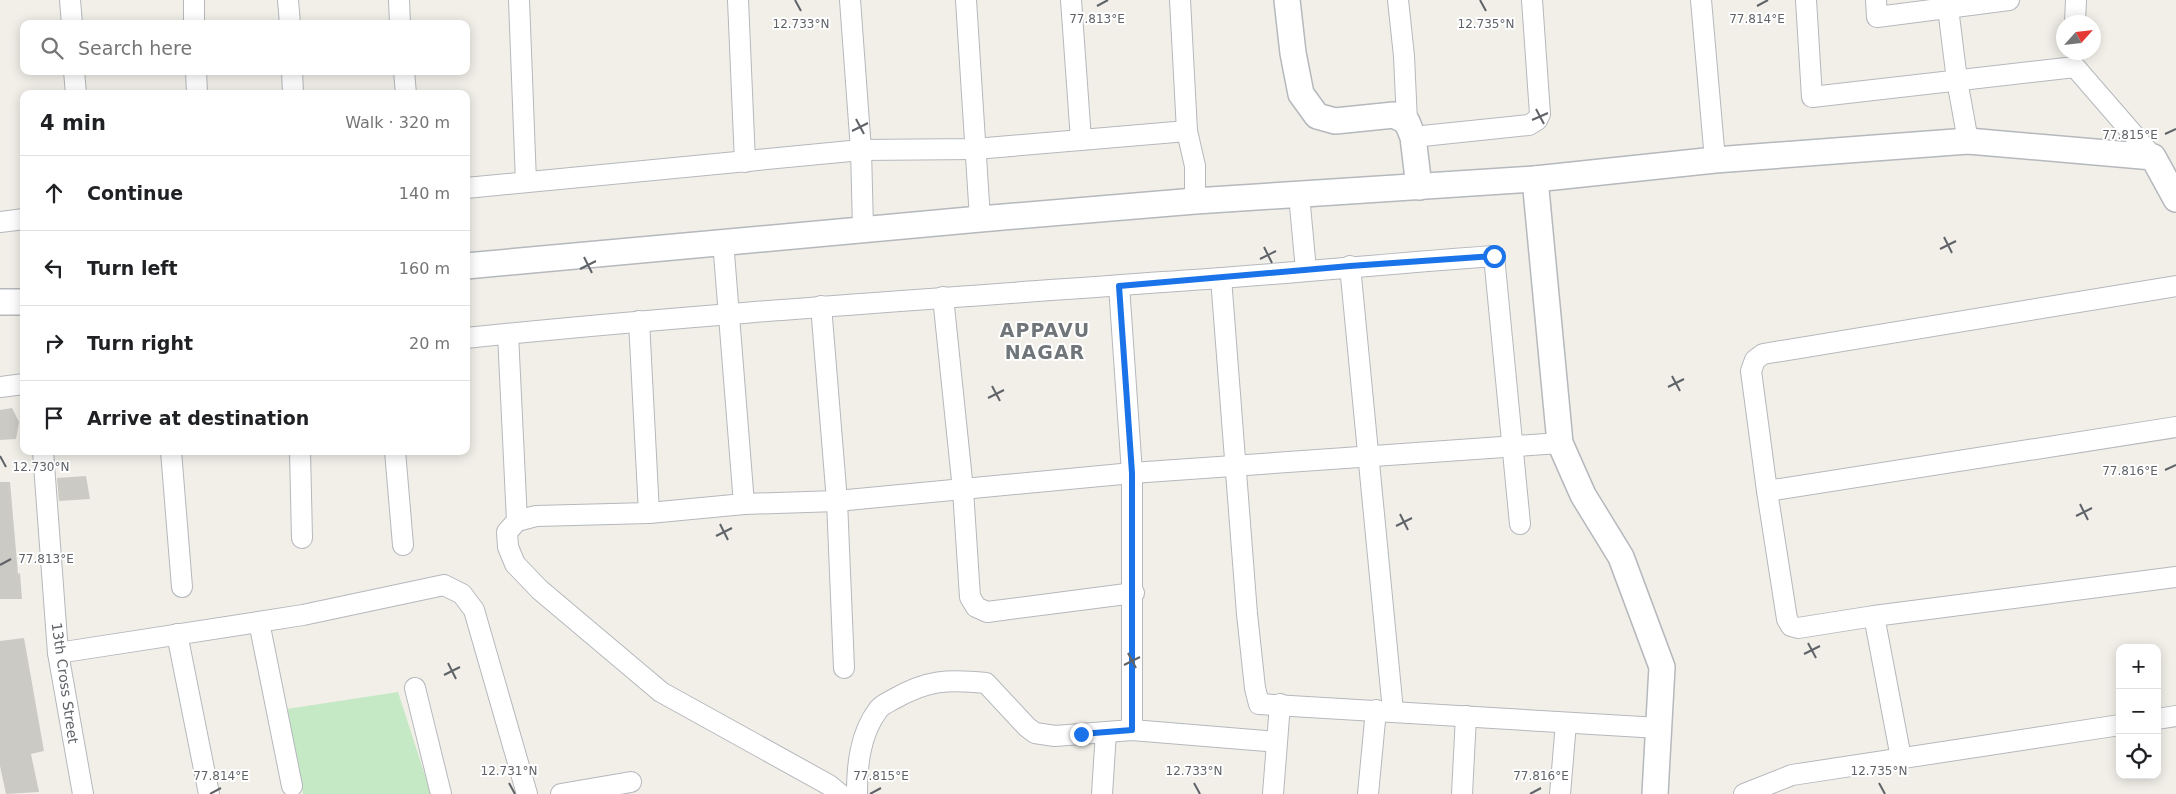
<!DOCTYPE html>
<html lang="en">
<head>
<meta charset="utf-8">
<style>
	body { margin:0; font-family:"DejaVu Sans",sans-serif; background:#f6f6f6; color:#202124 }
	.controls { position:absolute; right:15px; bottom:15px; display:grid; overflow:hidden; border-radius:10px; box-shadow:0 2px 12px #0003 }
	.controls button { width:45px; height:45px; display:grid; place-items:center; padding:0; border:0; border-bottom:1px solid #e0e0e0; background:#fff; color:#202124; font:25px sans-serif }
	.compass { position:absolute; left:2056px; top:15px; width:45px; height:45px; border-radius:50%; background:#fff; box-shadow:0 2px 12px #0003; rotate:63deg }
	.stop { position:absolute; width:15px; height:15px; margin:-11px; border:4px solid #1a73e8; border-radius:50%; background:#fff }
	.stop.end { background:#1a73e8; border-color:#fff; box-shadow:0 1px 5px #0008 }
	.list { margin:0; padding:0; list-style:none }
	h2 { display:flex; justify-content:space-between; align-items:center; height:65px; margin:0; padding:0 20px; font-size:21px }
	h2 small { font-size:16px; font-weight:400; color:#757577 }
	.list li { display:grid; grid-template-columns:32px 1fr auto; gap:15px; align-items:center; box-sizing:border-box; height:75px; padding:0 20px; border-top:1px solid #e0e0e0 }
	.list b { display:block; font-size:19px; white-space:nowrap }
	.list em { font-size:16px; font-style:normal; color:#757577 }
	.icon { flex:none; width:28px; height:28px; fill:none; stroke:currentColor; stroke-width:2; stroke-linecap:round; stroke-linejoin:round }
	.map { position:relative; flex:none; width:2176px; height:794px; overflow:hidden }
	.search { position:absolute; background:#fff; box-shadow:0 2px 12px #0003; left:20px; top:20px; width:450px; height:55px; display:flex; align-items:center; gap:12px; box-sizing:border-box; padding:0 18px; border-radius:10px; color:#757577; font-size:19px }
	.panel { position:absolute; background:#fff; box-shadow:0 2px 12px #0003; left:20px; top:90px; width:450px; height:365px; border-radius:10px }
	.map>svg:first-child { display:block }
	.green { fill:#c5e8c5 }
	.building { fill:#cccac5 }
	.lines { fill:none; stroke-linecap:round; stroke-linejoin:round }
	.minor-casing { stroke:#b5b8bc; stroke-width:22 }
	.tertiary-casing { stroke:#b5b8bc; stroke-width:28 }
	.minor { stroke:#fff; stroke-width:20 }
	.tertiary { stroke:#fff; stroke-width:25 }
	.route { stroke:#1a73e8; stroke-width:6 }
	.ticks { fill:none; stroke:#5f6368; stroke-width:2 }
	.labels { text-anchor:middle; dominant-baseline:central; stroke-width:4; stroke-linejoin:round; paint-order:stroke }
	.street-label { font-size:14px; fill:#5f6368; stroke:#fff }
	.district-label { font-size:19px; font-weight:bold; letter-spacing:1px; fill:#70757a; stroke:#fff }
	.ticks-label { font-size:12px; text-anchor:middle; fill:#5f6368; stroke:#fff; stroke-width:4; stroke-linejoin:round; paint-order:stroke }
</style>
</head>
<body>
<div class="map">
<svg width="2176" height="794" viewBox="0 0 2176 794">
	<rect width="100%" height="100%" fill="#f1efe8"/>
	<path class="green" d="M 398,692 L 431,794 L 303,794 L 287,709 Z"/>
	<g class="building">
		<path d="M 12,408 L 19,422 L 16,439 L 0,440 L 0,410 Z"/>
		<path d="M 86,476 L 90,499 L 59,501 L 57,478 Z"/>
		<path d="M 0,482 L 10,482 L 18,574 L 20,573 L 22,599 L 0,599 Z"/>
		<path d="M 24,638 L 44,751 L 31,754 L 39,792 L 6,794 L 0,766 L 0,641 Z"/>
	</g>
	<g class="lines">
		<defs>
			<g id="minor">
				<path d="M 70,0 L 72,24"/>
				<path d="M 194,0 L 194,24"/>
				<path d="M 288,0 L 290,24"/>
				<path d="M 399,0 L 400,24"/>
				<path d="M 519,0 L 526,182"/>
				<path d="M 738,0 L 745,162"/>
				<path d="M 850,0 L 861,150 L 975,149 L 1187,131 L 1195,166 L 1195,201"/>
				<path d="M 966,0 L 980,219"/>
				<path d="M 1071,0 L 1081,140"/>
				<path d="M 1180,0 L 1187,131"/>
				<path d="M 1398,0 L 1404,56 L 1407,122"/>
				<path d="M 1701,0 L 1715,160"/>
				<path d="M 1806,0 L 1812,97 L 2075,67 L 2153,157"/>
				<path d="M 1876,0 L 1877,17 L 2009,0"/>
				<path d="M 1947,0 L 1957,80 L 1968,141"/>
				<path d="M 2075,22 L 2076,0"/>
				<path d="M 74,71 L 76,94"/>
				<path d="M 196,71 L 197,94"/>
				<path d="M 292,71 L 293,94"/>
				<path d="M 404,71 L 406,94"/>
				<path d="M 1413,137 L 1529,125 L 1537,120 L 1540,114 L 1532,0"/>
				<path d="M 466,188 L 861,150 L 863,228"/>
				<path d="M 1299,195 L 1306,270"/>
				<path d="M 0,222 L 24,219"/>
				<path d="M 723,241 L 744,504"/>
				<path d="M 1350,266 L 1393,711"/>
				<path d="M 1221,278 L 1247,614 L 1255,688 L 1259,704 L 1659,728"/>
				<path d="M 1119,286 L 1132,473 L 1132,730"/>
				<path d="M 2176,286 L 1763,354 L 1755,360 L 1751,371 L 1767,491 L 1787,619 L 1791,626 L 1798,628 L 1874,616 L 2176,577"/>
				<path d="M 943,297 L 963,490 L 970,597 L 976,607 L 987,612 L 1134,593"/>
				<path d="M 821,306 L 837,501 L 844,668"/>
				<path d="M 639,321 L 649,513"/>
				<path d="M 508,334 L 517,521"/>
				<path d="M 466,338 C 698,314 931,299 1163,282 C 1274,275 1383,264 1494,256 L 1520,524"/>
				<path d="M 0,387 L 24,384"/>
				<path d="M 43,451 L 58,653 L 83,794"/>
				<path d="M 171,451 L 182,587"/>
				<path d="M 300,451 L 302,538"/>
				<path d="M 395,451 L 403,545"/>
				<path d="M 1767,491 L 2176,427"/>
				<path d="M 1874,616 L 1901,758"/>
				<path d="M 259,622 L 292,786"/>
				<path d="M 177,634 L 209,794"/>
				<path d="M 58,653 L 303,615 L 444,585 L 462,594 L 474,610 L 527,794"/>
				<path d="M 415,688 L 441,794"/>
				<path d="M 2157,719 L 2176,716"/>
				<path d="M 561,794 L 631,782"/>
				<path d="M 840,794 L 829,785 L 661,692 L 540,590 L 515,564 L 508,547 L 507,532 L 517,521 L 536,516 L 649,513 L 744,504 L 837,501 L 1132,473 L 1560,443"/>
				<path d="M 857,794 C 857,765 860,734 878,710 C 881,705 889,702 894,699 C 927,680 948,679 986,683 L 1027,727 L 1035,733 L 1055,736 L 1132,730 L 1277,742"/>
				<path d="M 1102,794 L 1106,732"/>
				<path d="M 1273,794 L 1280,704"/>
				<path d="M 1368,794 L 1376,710"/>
				<path d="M 1462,794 L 1466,716"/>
				<path d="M 1560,794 L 1566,723"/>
				<path d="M 1744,794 L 1792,775 L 2120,725"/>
			</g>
			<g id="tertiary">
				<path d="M 1287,0 L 1293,53 L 1301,94 L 1317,116 L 1335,121 L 1394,115 L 1407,122 L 1413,137 L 1419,187"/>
				<path d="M 1535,179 L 1560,443 L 1583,495 L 1621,557 L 1662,667 L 1655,794"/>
				<path d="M 466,266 L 980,219 L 1195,201 L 1535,179 L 1715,160 L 1968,141 L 2153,157 L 2176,199"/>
				<path d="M 0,302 L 24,302"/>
			</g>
		</defs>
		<use href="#minor" class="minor-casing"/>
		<use href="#tertiary" class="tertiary-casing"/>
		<use href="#minor" class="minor"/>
		<use href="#tertiary" class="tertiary"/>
	</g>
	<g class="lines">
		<path class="route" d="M 1081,734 L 1132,730 L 1132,473 L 1119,286 L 1350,266 L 1494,256"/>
	</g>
	<path class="ticks" d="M 795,0 L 801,11M 1480,0 L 1486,11M 1097,6 L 1108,0M 1757,6 L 1768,0M 1536,109 L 1544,124M 856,119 L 864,134M 1532,120 L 1548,113M 852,131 L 868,123M 2165,134 L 2176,129M 1944,237 L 1952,253M 1264,247 L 1272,263M 1940,249 L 1956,241M 584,257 L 592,273M 1260,259 L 1276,251M 580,269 L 596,261M 1672,376 L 1680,391M 992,386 L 1000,401M 1668,387 L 1684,379M 988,398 L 1004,390M 0,456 L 6,467M 2165,470 L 2176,465M 2080,504 L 2088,520M 1400,514 L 1408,530M 2076,516 L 2092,508M 720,524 L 728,540M 1396,526 L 1412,518M 716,536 L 732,528M 0,565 L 11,559M 1808,643 L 1816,658M 1128,653 L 1136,668M 1804,654 L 1820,646M 448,663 L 456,679M 1124,665 L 1140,657M 444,675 L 460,667M 509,783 L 515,794M 1194,783 L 1200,794M 1879,783 L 1885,794M 210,794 L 221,788M 870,794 L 881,788M 1530,794 L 1541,788"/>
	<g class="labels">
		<g class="street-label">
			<text transform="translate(65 683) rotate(82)">13th Cross Street</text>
		</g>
		<g class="district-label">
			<text x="1045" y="330">APPAVU<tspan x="1045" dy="22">NAGAR</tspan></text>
		</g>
	</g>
	<g class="ticks-label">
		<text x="1097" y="23">77.813°E</text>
		<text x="1757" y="23">77.814°E</text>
		<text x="801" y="28">12.733°N</text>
		<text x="1486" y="28">12.735°N</text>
		<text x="2130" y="139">77.815°E</text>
		<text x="41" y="471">12.730°N</text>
		<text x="2130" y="475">77.816°E</text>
		<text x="46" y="563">77.813°E</text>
		<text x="509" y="775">12.731°N</text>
		<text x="1194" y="775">12.733°N</text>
		<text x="1879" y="775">12.735°N</text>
		<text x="221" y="780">77.814°E</text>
		<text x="881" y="780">77.815°E</text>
		<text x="1541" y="780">77.816°E</text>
	</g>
</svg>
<div class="controls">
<button>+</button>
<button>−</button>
<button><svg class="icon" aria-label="locate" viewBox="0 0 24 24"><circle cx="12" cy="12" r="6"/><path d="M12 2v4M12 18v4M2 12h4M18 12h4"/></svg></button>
</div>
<svg class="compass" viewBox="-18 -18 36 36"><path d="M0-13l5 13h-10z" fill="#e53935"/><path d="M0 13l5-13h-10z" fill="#757577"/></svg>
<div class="stop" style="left:1494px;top:256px"></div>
<div class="stop end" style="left:1081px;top:734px"></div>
<div class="search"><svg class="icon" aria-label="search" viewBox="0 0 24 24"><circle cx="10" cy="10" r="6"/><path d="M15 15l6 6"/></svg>Search here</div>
<section class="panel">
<h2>4 min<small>Walk · 320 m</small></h2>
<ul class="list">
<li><svg class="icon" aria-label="ahead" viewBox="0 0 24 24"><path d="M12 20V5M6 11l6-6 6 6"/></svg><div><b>Continue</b></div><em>140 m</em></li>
<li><svg class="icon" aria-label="left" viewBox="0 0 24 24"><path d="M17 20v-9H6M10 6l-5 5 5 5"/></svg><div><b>Turn left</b></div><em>160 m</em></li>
<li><svg class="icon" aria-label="right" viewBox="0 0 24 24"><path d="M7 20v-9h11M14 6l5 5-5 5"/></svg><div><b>Turn right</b></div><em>20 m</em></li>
<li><svg class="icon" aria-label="arrive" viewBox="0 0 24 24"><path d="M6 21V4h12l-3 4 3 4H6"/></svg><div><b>Arrive at destination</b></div></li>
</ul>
</section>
</div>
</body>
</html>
